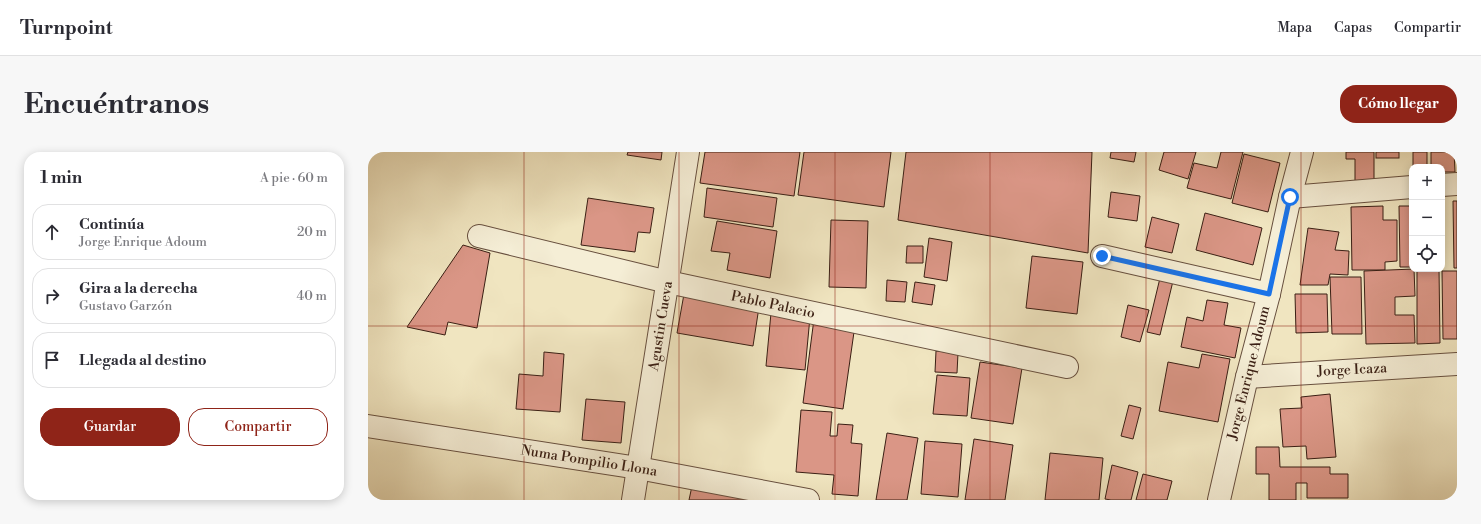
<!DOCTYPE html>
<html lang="es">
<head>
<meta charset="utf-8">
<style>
	body { margin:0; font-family:"Libre Bodoni",serif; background:#f7f7f7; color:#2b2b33 }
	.controls { position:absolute; right:12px; top:12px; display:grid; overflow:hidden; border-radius:8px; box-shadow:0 2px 10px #0003 }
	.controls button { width:36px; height:36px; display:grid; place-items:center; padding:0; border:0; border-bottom:1px solid #e1e1e2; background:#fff; color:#2b2b33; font:20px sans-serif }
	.stop { position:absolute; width:12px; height:12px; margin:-9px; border:3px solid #1a73e8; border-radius:50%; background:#fff }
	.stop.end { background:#1a73e8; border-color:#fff; box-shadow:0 1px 4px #0008 }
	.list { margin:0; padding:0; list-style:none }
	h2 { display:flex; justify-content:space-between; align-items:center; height:52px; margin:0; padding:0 16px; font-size:17px }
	h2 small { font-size:13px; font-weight:400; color:#7c7c81 }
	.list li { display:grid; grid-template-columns:26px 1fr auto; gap:12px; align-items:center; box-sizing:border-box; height:56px; margin:0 8px 8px; padding:0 8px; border:1px solid #e1e1e2; border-radius:16px }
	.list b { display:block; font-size:15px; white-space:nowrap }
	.list p { margin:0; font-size:13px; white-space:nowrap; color:#7c7c81 }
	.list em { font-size:13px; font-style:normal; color:#7c7c81 }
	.actions { display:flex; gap:8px; padding:12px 16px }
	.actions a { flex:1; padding:9px 0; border:1px solid #8f2418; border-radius:16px; text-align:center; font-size:14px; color:#8f2418 }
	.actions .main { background:#8f2418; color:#fff }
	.icon { flex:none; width:22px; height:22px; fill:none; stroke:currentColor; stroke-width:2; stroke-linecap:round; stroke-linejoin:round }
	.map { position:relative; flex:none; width:1089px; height:348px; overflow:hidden; border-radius:16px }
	header { display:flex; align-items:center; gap:24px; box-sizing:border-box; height:56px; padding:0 20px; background:#fff; border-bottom:1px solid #e1e1e2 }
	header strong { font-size:19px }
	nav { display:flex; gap:22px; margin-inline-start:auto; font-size:14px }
	.intro { display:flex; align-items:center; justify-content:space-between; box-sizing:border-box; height:96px; padding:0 24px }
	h1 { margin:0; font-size:28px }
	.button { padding:10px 18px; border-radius:16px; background:#8f2418; color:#fff; font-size:14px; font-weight:700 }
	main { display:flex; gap:24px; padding:0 24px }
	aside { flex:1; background:#fff; border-radius:16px; box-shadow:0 2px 10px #0003 }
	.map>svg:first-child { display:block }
	.building { fill:#da9686; stroke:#3a1f14 }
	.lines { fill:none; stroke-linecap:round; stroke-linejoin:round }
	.street-casing { stroke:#68503f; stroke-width:24 }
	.street { stroke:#f5eed6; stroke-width:22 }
	.route { stroke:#1a73e8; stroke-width:5 }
	.grid { fill:none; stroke:#8f2418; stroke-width:1; stroke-opacity:0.55 }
	.labels { text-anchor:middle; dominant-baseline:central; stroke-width:3; stroke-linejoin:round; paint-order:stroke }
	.street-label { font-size:14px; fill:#3a1f14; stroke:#f5eed6 }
</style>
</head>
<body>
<header>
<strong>Turnpoint</strong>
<nav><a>Mapa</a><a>Capas</a><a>Compartir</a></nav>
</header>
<div class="intro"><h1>Encuéntranos</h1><a class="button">Cómo llegar</a></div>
<main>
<aside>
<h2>1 min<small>A pie · 60 m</small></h2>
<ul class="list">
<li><svg class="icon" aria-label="ahead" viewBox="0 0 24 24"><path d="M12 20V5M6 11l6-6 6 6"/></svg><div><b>Continúa</b><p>Jorge Enrique Adoum</p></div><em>20 m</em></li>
<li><svg class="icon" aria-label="right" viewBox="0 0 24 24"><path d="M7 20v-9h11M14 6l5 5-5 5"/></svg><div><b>Gira a la derecha</b><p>Gustavo Garzón</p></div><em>40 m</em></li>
<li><svg class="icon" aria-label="arrive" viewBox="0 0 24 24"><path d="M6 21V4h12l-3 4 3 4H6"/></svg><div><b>Llegada al destino</b></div></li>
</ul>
<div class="actions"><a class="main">Guardar</a><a>Compartir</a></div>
</aside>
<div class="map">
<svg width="1089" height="348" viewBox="0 0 1089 348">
	<rect width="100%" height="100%" fill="#f0e5c0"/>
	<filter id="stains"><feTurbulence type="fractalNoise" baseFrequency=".005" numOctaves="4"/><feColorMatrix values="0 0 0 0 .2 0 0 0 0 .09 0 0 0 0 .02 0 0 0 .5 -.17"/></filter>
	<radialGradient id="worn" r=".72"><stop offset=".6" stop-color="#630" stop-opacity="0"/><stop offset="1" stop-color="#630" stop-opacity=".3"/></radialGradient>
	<g class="building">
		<path d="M 260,0 L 294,0 L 293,8 L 259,3 Z"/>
		<path d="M 337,0 L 432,0 L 426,44 L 332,31 Z"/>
		<path d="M 436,0 L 523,0 L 516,55 L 430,43 Z"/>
		<path d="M 538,0 L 724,0 L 720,101 L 530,68 Z"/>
		<path d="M 743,0 L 768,0 L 766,10 L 742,6 Z"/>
		<path d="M 796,0 L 828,0 L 820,27 L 791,18 Z"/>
		<path d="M 853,0 L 875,0 L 863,47 L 819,36 L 826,11 L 849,16 Z"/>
		<path d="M 978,0 L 1006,0 L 1006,29 L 987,29 L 987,7 L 978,7 Z"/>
		<rect x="1008" y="0" width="23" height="6"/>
		<rect x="1045" y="0" width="14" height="15"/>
		<path d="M 1063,0 L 1086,0 L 1087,20 L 1074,20 L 1074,15 L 1063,15 Z"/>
		<path d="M 876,2 L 912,11 L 900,60 L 864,51 Z"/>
		<path d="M 339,36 L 409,46 L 405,75 L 336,65 Z"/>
		<path d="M 743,40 L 772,44 L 769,69 L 740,65 Z"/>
		<path d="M 220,46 L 286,56 L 282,81 L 270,80 L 267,100 L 213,93 Z"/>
		<path d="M 1085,49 L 1089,49 L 1089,116 L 1086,116 Z"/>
		<path d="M 1015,54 L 1015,68 L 1029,68 L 1029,109 L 1017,110 L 1017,118 L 984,118 L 983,55 Z"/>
		<path d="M 1031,54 L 1044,54 L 1044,115 L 1032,115 Z"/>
		<path d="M 837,61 L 894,76 L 885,113 L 828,98 Z"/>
		<path d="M 784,65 L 811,72 L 804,101 L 777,95 Z"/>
		<path d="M 463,68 L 500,69 L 498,136 L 461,135 Z"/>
		<path d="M 349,69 L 409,79 L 402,126 L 359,118 L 362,101 L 343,99 Z"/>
		<path d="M 940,76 L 971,80 L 967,98 L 981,99 L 980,123 L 962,122 L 960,133 L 932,133 Z"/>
		<path d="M 561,86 L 584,90 L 579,129 L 556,125 Z"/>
		<path d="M 95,93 L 122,101 L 109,176 L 80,170 L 77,183 L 39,175 Z"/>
		<path d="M 539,94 L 555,94 L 555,111 L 538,111 Z"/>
		<path d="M 664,104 L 715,110 L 709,162 L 658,156 Z"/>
		<path d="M 1046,117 L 1047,144 L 1027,145 L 1027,163 L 1046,163 L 1047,191 L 998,192 L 996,119 Z"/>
		<path d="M 1071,117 L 1072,191 L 1049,192 L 1049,118 Z"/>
		<path d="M 1074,119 L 1089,119 L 1089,187 L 1075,187 Z"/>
		<path d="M 962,125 L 993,125 L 994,182 L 964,182 Z"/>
		<path d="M 792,126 L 805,129 L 792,183 L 779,180 Z"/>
		<path d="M 519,128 L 539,130 L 537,150 L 518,149 Z"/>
		<path d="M 547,130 L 567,133 L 564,153 L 544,150 Z"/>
		<path d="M 316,142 L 391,155 L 385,194 L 309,181 Z"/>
		<path d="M 927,142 L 959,142 L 960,180 L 928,181 Z"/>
		<path d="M 839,148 L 860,151 L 856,173 L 873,176 L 867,206 L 813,195 L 819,165 L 835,169 Z"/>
		<path d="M 760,153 L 781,158 L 772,190 L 753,185 Z"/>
		<path d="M 403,161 L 442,165 L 437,218 L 398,214 Z"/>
		<path d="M 446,167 L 487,173 L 475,257 L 435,251 Z"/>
		<path d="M 568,199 L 590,201 L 589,221 L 567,220 Z"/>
		<path d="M 176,200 L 196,202 L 192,260 L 148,257 L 151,222 L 175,224 Z"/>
		<path d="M 834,202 L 862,207 L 850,270 L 791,259 L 800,210 L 831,216 Z"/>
		<path d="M 612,210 L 654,216 L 645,272 L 603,266 Z"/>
		<path d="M 569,223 L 602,226 L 599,264 L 565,262 Z"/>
		<path d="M 962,242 L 968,305 L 939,307 L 938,294 L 915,295 L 912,257 L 934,256 L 933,245 Z"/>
		<path d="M 218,247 L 257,250 L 253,291 L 214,288 Z"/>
		<path d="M 761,253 L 773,256 L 765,287 L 753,284 Z"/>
		<path d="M 433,258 L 464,260 L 462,284 L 469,284 L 470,272 L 485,273 L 483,291 L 494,292 L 490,344 L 464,342 L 466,323 L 428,320 Z"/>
		<path d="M 519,281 L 550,286 L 539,348 L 508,348 Z"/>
		<path d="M 606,287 L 645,293 L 637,348 L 597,348 Z"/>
		<path d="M 557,289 L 594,292 L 590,345 L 553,342 Z"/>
		<path d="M 888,295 L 911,295 L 912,315 L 962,315 L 962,322 L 980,322 L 980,346 L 939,346 L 939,331 L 928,331 L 928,348 L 901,348 L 901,322 L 888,322 Z"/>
		<path d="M 682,301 L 735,306 L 731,348 L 677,348 Z"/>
		<path d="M 744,313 L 770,320 L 763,348 L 743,348 L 737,347 Z"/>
		<path d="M 775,322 L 804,329 L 799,348 L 768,348 Z"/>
		<path d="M 324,334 L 378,344 L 377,348 L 321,348 Z"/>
	</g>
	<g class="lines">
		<defs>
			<g id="street">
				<path d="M 1074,33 L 1089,32"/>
				<path d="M 922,45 L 1044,35"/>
				<path d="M 111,84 L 300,130 L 699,215"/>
				<path d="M 734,104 L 901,142"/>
				<path d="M 879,225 L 1089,212"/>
				<path d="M 0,274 L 270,316 L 440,348"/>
				<path d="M 265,348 L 320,0"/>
				<path d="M 851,348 L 879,225 L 901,142 L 922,45 L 934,0"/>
			</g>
		</defs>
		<use href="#street" class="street-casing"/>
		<use href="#street" class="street"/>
	</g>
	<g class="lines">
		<path class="route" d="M 734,104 L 901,142 L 922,45"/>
	</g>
	<path class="grid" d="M 156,0 L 156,348M 311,0 L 311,348M 467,0 L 467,348M 622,0 L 622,348M 778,0 L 778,348M 933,0 L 933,348M 0,174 L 1089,174"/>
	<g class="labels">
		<g class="street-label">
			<text transform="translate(405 153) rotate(12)">Pablo Palacio</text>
			<text transform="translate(293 174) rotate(-81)">Agustin Cueva</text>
			<text transform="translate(984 218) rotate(-3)">Jorge Icaza</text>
			<text transform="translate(881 221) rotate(-76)">Jorge Enrique Adoum</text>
			<text transform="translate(221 309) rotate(9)">Numa Pompilio Llona</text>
		</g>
	</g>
	<rect width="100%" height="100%" filter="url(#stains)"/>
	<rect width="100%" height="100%" fill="url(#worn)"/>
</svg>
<div class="controls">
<button>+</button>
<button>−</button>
<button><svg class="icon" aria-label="locate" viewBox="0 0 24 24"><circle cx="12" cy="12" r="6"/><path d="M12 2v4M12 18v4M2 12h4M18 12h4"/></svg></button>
</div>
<div class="stop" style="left:922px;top:45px"></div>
<div class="stop end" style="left:734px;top:104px"></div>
</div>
</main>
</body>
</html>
